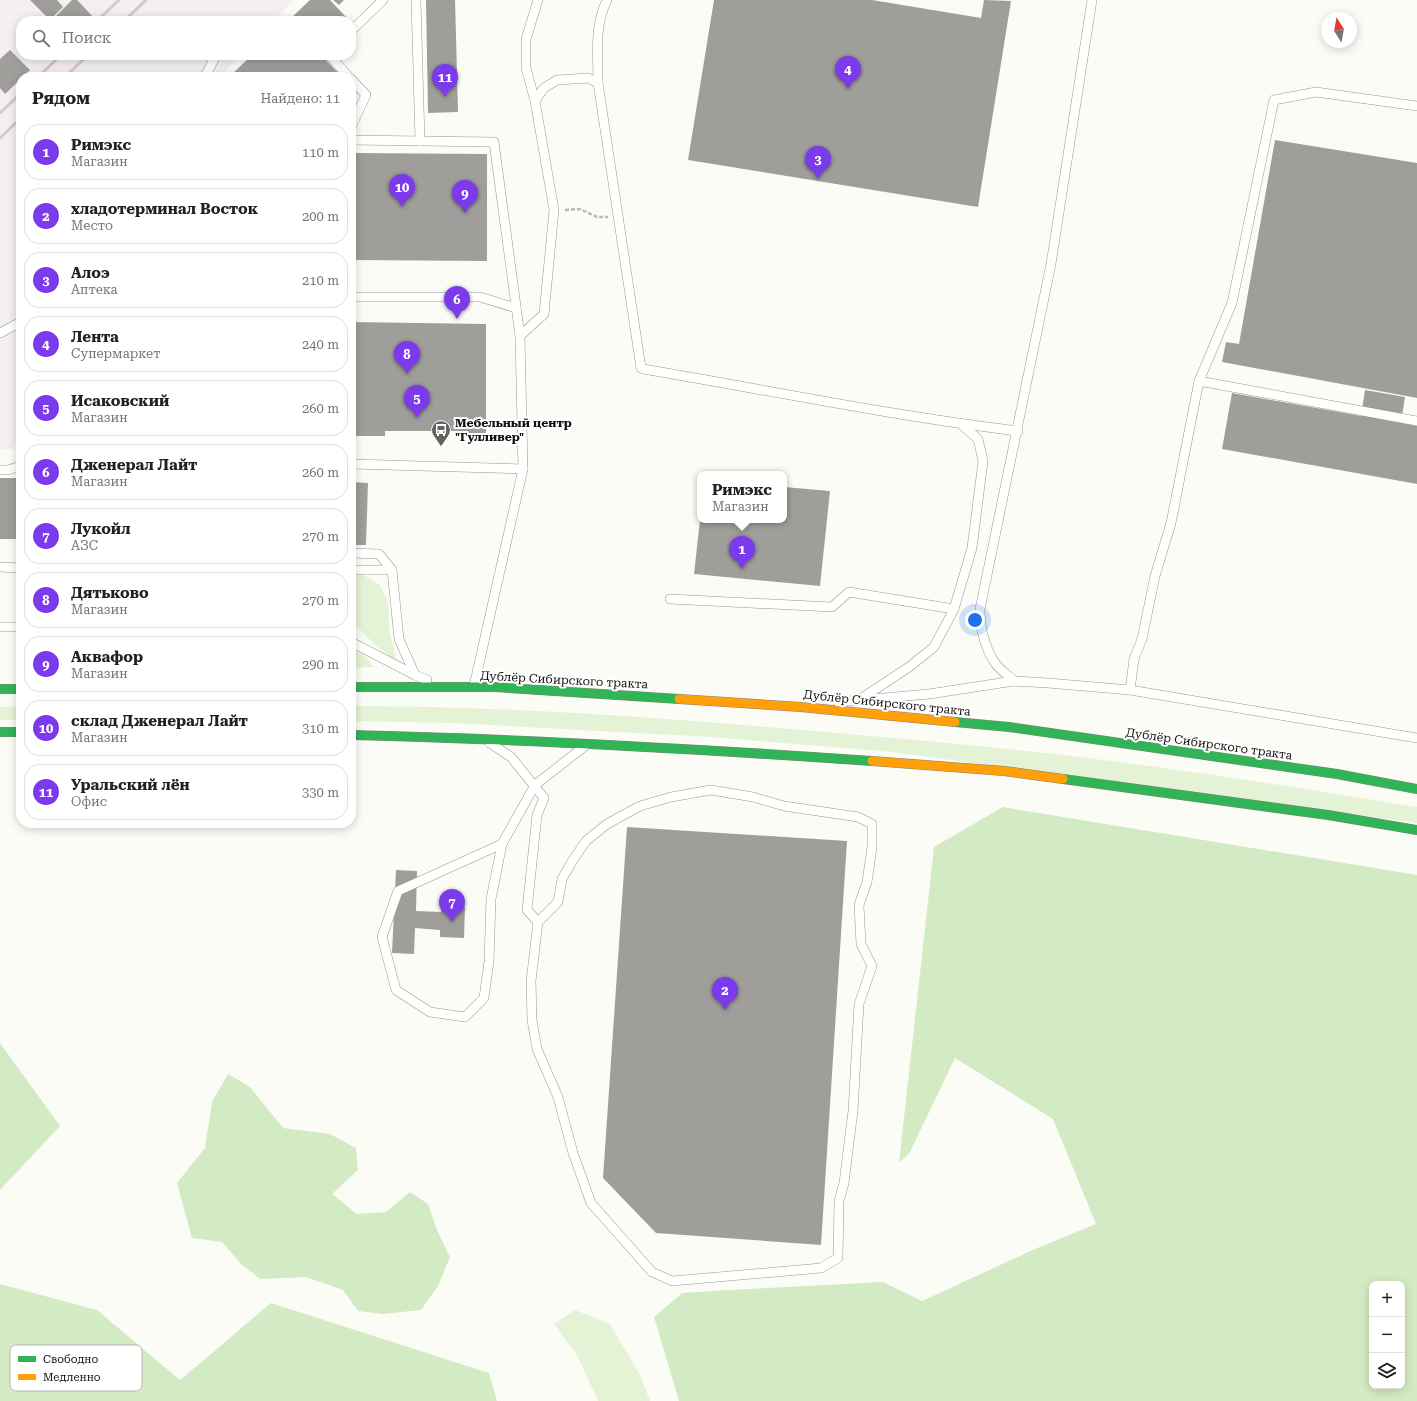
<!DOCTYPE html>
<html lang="ru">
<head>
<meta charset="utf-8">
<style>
	body { margin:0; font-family:"Roboto Serif",serif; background:#f6f6f6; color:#202124 }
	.controls { position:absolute; right:12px; bottom:12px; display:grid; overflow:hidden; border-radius:8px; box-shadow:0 2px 10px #0003 }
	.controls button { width:36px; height:36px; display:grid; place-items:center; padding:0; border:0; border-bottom:1px solid #e0e0e0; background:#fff; color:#202124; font:20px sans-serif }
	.compass { position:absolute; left:1321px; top:12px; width:36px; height:36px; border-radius:50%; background:#fff; box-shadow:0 2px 10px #0003; rotate:349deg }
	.you { position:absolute; left:975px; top:620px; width:14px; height:14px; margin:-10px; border:3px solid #fff; border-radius:50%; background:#1a73e8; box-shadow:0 0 0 6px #1a73e833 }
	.badge { display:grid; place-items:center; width:26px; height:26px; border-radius:50%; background:#7c3aed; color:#fff; font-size:13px; font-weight:700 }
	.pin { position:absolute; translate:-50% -33px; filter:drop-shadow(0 1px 2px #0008) }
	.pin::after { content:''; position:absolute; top:21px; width:14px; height:12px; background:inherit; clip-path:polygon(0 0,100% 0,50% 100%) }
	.popup { position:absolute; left:697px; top:471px; width:90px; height:52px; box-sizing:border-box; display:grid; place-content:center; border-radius:8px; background:#fff; filter:drop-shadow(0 1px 3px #0005); font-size:13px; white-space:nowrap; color:#757577 }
	.popup b { font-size:15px; color:#202124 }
	.popup::after { content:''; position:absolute; left:50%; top:100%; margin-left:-8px; border:8px solid transparent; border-top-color:#fff }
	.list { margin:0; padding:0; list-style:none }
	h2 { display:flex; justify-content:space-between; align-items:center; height:52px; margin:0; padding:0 16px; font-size:17px }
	h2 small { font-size:13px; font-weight:400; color:#757577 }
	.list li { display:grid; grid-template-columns:26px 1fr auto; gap:12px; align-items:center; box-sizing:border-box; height:56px; margin:0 8px 8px; padding:0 8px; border:1px solid #e0e0e0; border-radius:16px }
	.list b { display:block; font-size:15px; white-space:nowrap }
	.list p { margin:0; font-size:13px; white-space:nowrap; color:#757577 }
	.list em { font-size:13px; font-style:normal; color:#757577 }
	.icon { flex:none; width:22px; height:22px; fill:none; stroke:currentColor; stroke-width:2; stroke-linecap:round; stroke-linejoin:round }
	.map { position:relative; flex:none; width:1417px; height:1401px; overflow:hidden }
	.search { position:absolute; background:#fff; box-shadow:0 2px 10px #0003; left:16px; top:16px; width:340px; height:44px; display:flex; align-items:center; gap:10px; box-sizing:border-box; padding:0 14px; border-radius:16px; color:#757577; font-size:15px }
	.panel { position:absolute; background:#fff; box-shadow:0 2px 10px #0003; left:16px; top:72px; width:340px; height:756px; border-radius:16px }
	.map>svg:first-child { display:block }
	.industrial { fill:#f4eff3 }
	.green { fill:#e4f3d6 }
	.forest { fill:#d3ebc4; fill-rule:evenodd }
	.building { fill:#a09e9b }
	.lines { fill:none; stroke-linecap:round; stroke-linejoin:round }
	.lane-casing { stroke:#969694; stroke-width:10 }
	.fast-casing { stroke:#848481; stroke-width:10 }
	.slow-casing { stroke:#848481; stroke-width:10 }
	.path { stroke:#b9b9b8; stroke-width:2.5; stroke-dasharray:4 2; stroke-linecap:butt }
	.lane { stroke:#fffffe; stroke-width:9 }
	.fast { stroke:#30b455; stroke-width:9 }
	.slow { stroke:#ff9f0a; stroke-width:9 }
	.rail { stroke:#d9c6c5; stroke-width:3 }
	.labels { text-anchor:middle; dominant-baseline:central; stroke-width:4; stroke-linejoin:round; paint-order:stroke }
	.poi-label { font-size:12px; font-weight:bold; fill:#101010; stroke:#fff; text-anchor:start }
	.street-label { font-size:12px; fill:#101010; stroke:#fff }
	.key { fill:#fff; stroke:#b7b7b7; stroke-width:1 }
	.key-label { font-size:11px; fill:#101010 }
</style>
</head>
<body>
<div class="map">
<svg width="1417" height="1401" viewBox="0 0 1417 1401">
	<rect width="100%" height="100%" fill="#fcfcf7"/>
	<path class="industrial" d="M 0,0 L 294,0 L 274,21 L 21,21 L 21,55 L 241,55 L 220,77 L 21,77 L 21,435 L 13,449 L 0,450 Z"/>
	<g class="green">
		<path d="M 351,574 L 362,574 L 380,585 L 388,602 L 389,629 L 397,662 L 375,645 L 351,621 Z"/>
		<path d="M 351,650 L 364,655 L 374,667 L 351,668 Z"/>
		<path d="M 21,706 L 21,720 L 0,720 L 0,707 Z"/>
		<path d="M 351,706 C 502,706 652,717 803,730 C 903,739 1003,747 1103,760 C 1208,773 1312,790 1417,807 L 1417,823 L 892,752 L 711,737 L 454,723 L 351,721 Z"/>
		<path d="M 575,1310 L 610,1324 L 641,1377 L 650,1401 L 598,1401 L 578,1357 L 554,1324 Z"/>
	</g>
	<g class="forest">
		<path d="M 1003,807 L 1417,875 L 1417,1401 L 679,1401 L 654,1317 L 682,1293 L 729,1290 L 883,1282 L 922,1301 L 1035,1249 L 1096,1224 L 1053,1119 L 955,1058 L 910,1152 L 899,1163 L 934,847 ZM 1372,1284 L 1402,1284 L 1402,1386 L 1372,1386 Z"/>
		<path d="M 0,1043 L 60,1126 L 0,1190 Z"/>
		<path d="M 228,1074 L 250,1087 L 283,1128 L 330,1134 L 356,1148 L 358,1170 L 332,1194 L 357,1214 L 386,1212 L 410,1192 L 428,1204 L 437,1230 L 450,1257 L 438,1286 L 421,1310 L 383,1314 L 358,1311 L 343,1290 L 306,1277 L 260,1279 L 241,1264 L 222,1242 L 192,1238 L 177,1183 L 205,1148 L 212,1102 Z"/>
		<path d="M 0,1284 L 97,1310 L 180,1380 L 271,1303 L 489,1373 L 497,1401 L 0,1401 Z"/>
	</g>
	<g class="building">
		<path d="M 30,0 L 57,0 L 63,7 L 50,20 Z"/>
		<path d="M 72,0 L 77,0 L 96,20 L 95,21 L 51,21 Z"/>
		<path d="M 310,0 L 330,0 L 346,17 L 342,21 L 288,21 Z"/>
		<path d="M 333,0 L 344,0 L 339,5 Z"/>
		<path d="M 426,0 L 455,0 L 458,112 L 428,113 Z"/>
		<path d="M 714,0 L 872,0 L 981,18 L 984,0 L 1011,1 L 978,207 L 688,160 Z"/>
		<path d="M 10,50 L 30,70 L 23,77 L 21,77 L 21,79 L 5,94 L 0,88 L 0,59 Z"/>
		<path d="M 252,55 L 321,55 L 342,77 L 229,77 Z"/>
		<path d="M 351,87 L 355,91 L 351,95 Z"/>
		<path d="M 1275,140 L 1417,163 L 1417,398 L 1222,362 L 1226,342 L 1239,344 Z"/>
		<path d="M 351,153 L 487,154 L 487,261 L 351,260 Z"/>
		<path d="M 351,322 L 486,324 L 486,438 L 456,438 L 456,431 L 385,431 L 385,436 L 351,436 Z"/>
		<path d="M 1365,390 L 1405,397 L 1401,422 L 1417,425 L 1417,484 L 1222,449 L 1232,393 L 1361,416 Z"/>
		<rect x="0" y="478" width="21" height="61"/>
		<path d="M 351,482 L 368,483 L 366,545 L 351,545 Z"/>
		<path d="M 784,487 L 830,491 L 820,586 L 694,574 L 700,520 L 740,520 L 758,522 L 758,520 L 784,520 Z"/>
		<path d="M 627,827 L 847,841 L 821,1245 L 656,1233 L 603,1178 Z"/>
		<path d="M 396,870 L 417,871 L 416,911 L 441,912 L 441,906 L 465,907 L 464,938 L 440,937 L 440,930 L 415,928 L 414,954 L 392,953 Z"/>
	</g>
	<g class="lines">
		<defs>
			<g id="lane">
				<path d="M 416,0 L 420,141"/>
				<path d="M 607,0 C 594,26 598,55 598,83 L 641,368 L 643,369 C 768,390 892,416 1018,431"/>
				<path d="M 351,31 L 383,0"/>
				<path d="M 329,55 L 349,77"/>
				<path d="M 203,77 L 207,73 L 216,55"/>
				<path d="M 351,79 L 366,95 L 351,127"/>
				<path d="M 535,101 L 544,88 L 557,80 L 588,78 L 598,83"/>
				<path d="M 351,140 L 494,142 L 520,336 L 523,469 L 474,686"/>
				<path d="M 351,297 L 480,297 L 516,308"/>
				<path d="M 0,333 L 21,322"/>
				<path d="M 520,336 L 544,314 L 554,210 L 535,101 L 526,68 L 526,39 L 538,0"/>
				<path d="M 1199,381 L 1232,303 L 1274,100 L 1316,92 L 1417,106"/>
				<path d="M 351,464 L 523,469"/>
				<path d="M 0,470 L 8,470 L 21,466"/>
				<path d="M 351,553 L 379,554 L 392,570"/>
				<path d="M 0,567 L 21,568"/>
				<path d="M 351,570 L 392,570 L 399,639 L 415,675 L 427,680"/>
				<path d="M 670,599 L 832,607 L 849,592 L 954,609"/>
				<path d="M 0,627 L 21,627"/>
				<path d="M 351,642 L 415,675"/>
				<path d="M 1014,681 C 1008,675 1000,670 995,663 C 984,646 980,629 980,609 L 1051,264 L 1092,0"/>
				<path d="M 1130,690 L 1134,659 L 1142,639 L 1155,576 L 1171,523 L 1199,381 L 1417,421"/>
				<path d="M 862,698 L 909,667 L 934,647 L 954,609 L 972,548 L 983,461 L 978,439 L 962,425"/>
				<path d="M 838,702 L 929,694 L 1014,681 L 1048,683 L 1130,690 L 1417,738"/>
				<path d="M 490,743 L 511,757 L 544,798 L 537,815 L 527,910 L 538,922 L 531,981 L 532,1020 L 537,1049 L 558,1097 L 573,1153 L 591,1203 L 652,1272 L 672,1281 L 821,1268 L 838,1258 L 839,1201 L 844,1183 L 853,1111 L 859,1004 L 872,966 L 861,944 L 859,905 L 867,882 L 872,847 L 872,824 L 858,817 L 784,806 L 753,797 L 711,790 L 671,797 L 640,806 L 607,824 L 586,841 L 573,860 L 562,879 L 558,902 L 538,922"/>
				<path d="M 502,844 L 398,891 L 382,937 L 396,990 L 430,1012 L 465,1017 L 484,998 L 489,961 L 491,899 L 502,844 L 535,785 L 585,746"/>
			</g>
			<g id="fast">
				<path d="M 351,687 L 494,687 L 679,699"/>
				<path d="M 0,689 L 21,689"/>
				<path d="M 955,722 L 1009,727 L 1337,774 L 1417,789"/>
				<path d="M 0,732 L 21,732"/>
				<path d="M 351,735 C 525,739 698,749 872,761"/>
				<path d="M 1063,779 L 1328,815 L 1417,830"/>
			</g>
			<g id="slow">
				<path d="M 679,699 L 801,707 L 955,722"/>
				<path d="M 872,761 L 1004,771 L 1063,779"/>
			</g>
		</defs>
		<use href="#lane" class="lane-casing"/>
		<use href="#fast" class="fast-casing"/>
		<use href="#slow" class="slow-casing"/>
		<path class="path" d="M 565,210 L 580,209 L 597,217 L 608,217"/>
		<use href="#lane" class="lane"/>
		<use href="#fast" class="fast"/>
		<use href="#slow" class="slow"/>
		<g class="rail">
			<path d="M 97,21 L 119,0"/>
			<path d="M 124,21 L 146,0"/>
			<path d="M 38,77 L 61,55"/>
			<path d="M 65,77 L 88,55"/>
			<path d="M 0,113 L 21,93"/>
			<path d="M 0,138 L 21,118"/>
		</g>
	</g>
	<defs>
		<symbol id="bus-pin" viewBox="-11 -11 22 30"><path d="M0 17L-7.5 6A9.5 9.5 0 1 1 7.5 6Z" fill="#636361" stroke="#fff"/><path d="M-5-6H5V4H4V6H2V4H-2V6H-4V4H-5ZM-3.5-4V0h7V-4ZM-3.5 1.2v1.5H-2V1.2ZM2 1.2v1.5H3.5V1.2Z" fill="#fff"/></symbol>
	</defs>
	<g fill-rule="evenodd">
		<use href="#bus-pin" x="430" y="419" width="22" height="30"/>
	</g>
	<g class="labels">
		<g class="poi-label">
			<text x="455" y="423">Мебельный центр<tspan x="455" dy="14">"Гулливер"</tspan></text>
		</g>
		<g class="street-label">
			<text transform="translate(564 680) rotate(3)">Дублёр Сибирского тракта</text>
			<text transform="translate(887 703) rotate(6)">Дублёр Сибирского тракта</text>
			<text transform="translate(1209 744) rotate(8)">Дублёр Сибирского тракта</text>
		</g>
	</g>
	<rect x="10" y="1345" width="132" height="46" rx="6" class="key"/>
	<rect x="18" y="1356" width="18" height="6" fill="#30b455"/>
	<rect x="18" y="1374" width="18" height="6" fill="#ff9f0a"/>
	<g class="key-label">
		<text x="43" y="1363">Свободно</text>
		<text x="43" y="1381">Медленно</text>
	</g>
</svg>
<div class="controls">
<button>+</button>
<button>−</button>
<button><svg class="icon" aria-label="layers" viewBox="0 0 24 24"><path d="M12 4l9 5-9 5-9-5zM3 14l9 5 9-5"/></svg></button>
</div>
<svg class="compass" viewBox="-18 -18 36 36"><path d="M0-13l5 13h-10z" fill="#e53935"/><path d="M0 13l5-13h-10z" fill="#757577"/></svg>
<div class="you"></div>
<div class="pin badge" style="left:742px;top:569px">1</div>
<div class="popup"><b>Римэкс</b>Магазин</div>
<div class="pin badge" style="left:725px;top:1010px">2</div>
<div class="pin badge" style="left:818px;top:179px">3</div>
<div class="pin badge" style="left:848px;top:89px">4</div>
<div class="pin badge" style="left:417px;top:418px">5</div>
<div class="pin badge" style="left:457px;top:319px">6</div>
<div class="pin badge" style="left:452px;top:922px">7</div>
<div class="pin badge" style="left:407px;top:374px">8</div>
<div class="pin badge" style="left:465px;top:213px">9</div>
<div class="pin badge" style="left:402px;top:207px">10</div>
<div class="pin badge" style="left:445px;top:97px">11</div>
<div class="search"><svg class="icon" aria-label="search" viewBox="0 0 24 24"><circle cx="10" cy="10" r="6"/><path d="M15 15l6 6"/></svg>Поиск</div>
<section class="panel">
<h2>Рядом<small>Найдено: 11</small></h2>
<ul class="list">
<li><span class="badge">1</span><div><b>Римэкс</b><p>Магазин</p></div><em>110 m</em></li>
<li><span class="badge">2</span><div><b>хладотерминал Восток</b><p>Место</p></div><em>200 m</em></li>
<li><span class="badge">3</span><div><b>Алоэ</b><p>Аптека</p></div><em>210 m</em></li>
<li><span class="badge">4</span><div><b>Лента</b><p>Супермаркет</p></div><em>240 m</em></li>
<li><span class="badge">5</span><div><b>Исаковский</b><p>Магазин</p></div><em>260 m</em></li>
<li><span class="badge">6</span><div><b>Дженерал Лайт</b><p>Магазин</p></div><em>260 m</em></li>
<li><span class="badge">7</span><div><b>Лукойл</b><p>АЗС</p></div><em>270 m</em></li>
<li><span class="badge">8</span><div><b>Дятьково</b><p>Магазин</p></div><em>270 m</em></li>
<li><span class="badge">9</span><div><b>Аквафор</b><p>Магазин</p></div><em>290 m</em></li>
<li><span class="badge">10</span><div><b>склад Дженерал Лайт</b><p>Магазин</p></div><em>310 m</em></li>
<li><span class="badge">11</span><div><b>Уральский лён</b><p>Офис</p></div><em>330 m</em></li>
</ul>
</section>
</div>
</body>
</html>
